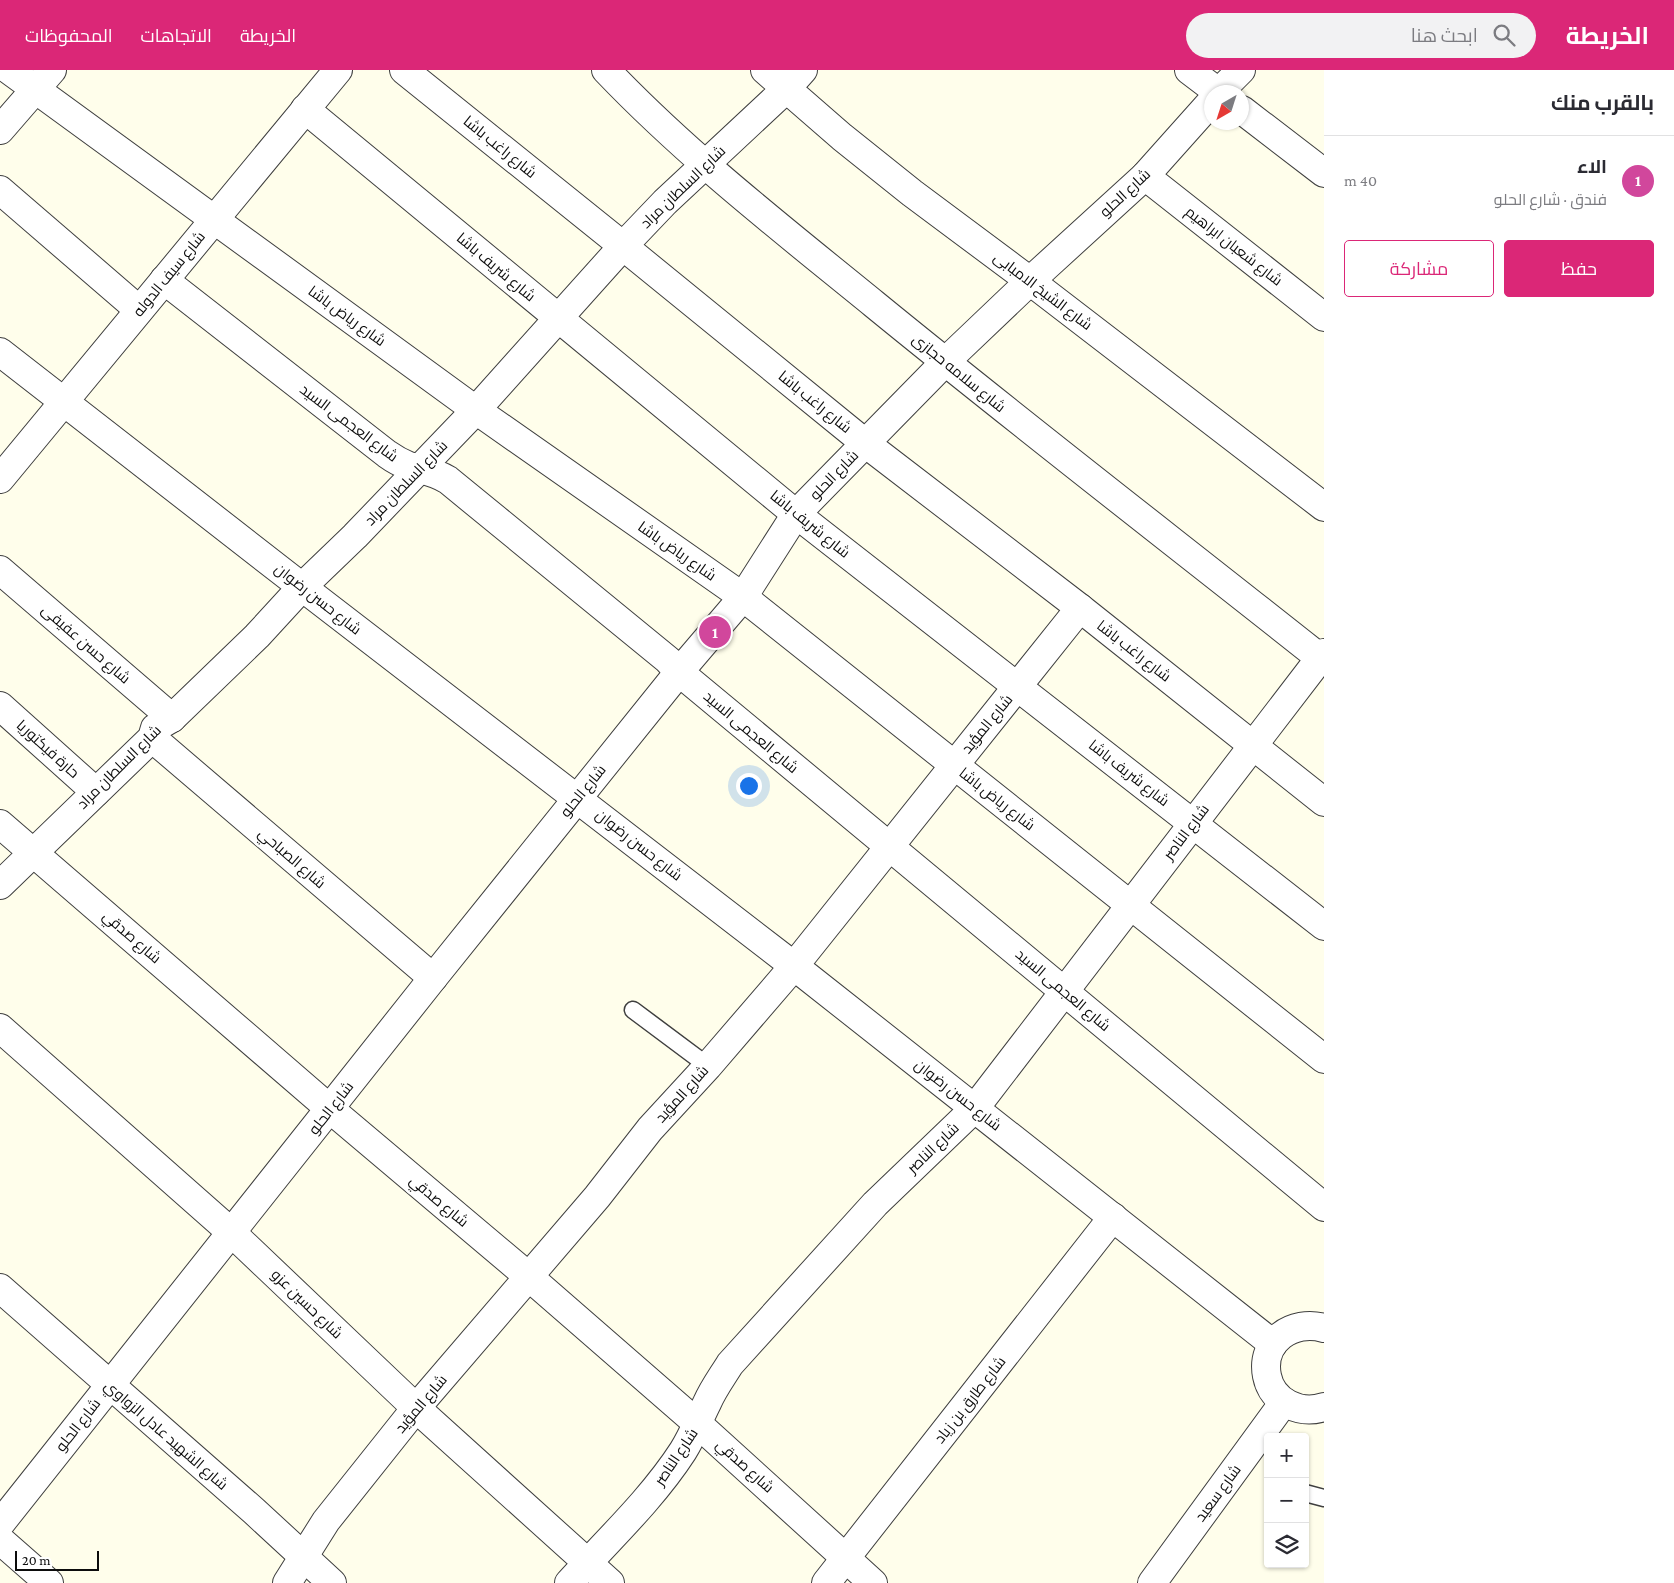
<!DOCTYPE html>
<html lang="ar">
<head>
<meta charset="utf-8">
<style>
	body { margin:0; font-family:"Crimson Pro",Cairo,serif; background:#f2f2f3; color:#2b2b33; direction:rtl }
	.controls { position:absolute; right:15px; bottom:15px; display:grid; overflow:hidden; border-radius:5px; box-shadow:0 1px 4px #0004 }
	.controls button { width:45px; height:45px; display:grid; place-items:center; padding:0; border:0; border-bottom:1px solid #e1e1e2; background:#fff; color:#2b2b33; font:25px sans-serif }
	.compass { position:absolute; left:1204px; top:15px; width:45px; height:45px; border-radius:50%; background:#fff; box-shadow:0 1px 4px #0004; rotate:219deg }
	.scale { position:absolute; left:15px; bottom:12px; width:84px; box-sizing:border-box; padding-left:5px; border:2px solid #0c0c0c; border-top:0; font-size:14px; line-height:18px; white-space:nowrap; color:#0c0c0c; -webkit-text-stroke:4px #fff; paint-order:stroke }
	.you { position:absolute; left:748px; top:715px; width:18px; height:18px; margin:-12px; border:4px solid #fff; border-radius:50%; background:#1a73e8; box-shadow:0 0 0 8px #1a73e833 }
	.badge { display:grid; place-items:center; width:32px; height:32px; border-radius:50%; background:#db2777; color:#fff; font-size:16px; font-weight:700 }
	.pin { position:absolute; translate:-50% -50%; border:2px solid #fff; box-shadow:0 1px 5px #0006 }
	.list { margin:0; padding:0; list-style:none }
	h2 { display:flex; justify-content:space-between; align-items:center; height:65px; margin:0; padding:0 20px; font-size:21px }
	h2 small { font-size:16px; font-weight:400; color:#7c7c81 }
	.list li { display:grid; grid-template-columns:32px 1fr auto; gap:15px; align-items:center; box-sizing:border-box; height:90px; padding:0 20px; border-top:1px solid #e1e1e2 }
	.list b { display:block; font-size:19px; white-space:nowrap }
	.list p { margin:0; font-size:16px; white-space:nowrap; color:#7c7c81 }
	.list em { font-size:16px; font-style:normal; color:#7c7c81 }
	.actions { display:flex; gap:10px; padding:15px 20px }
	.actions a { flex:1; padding:11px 0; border:1px solid #db2777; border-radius:5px; text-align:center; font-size:18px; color:#db2777 }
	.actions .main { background:#db2777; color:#fff }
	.icon { flex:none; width:28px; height:28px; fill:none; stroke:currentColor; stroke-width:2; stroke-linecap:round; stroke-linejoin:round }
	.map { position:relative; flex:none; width:1324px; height:1513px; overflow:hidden; direction:ltr }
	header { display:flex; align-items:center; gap:30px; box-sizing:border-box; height:70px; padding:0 25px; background:#db2777; color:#fff }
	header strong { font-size:24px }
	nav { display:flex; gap:28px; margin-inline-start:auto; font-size:18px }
	.search { width:350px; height:45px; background:#f2f2f3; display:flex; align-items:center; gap:12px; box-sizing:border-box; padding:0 18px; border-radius:28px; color:#7c7c81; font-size:19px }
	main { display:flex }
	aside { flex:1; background:#fff }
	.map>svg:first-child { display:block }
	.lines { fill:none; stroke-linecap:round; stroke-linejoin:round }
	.service-casing { stroke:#3f3f3f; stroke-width:19 }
	.minor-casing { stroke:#3f3f3f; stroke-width:30 }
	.tertiary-casing { stroke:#3f3f3f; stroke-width:30 }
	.service { stroke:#fff; stroke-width:16 }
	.minor { stroke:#fff; stroke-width:28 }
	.tertiary { stroke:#fff; stroke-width:28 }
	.labels { text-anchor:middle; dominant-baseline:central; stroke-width:5; stroke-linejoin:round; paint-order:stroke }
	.street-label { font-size:15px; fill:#0c0c0c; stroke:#fff }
</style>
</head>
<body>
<header>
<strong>الخريطة</strong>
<div class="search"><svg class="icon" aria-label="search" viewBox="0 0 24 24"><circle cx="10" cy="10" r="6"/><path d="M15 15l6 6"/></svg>ابحث هنا</div>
<nav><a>الخريطة</a><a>الاتجاهات</a><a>المحفوظات</a></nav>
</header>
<main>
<aside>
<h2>بالقرب منك<small></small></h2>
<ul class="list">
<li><span class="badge" style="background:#d1479c">1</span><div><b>الاء</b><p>فندق · شارع الحلو</p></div><em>40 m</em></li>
</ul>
<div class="actions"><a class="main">حفظ</a><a>مشاركة</a></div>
</aside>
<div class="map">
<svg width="1324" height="1513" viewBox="0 0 1324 1513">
	<rect width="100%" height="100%" fill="#fffeeb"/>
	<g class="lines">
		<defs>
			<g id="service">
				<path d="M 633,940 L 708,996"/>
				<path d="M 1305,1423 L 1324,1428"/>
			</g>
			<g id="minor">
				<path d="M 9,0 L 466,333 L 743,527 L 1324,989"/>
				<path d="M 404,0 L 623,176 L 865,373 L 1080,538 L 1324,732"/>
				<path d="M 606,0 C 688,86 782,159 874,234 C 1022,355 1174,472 1324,591"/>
				<path d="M 765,0 L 842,67 L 912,123 L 1030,211 L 1324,437"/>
				<path d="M 1189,0 L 1218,22"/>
				<path d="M 1219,22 L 1241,0"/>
				<path d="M 305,39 L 796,444 L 1324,856"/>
				<path d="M 1242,40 L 1324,103"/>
				<path d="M 0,60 L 52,0"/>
				<path d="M 1145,106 L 1324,247"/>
				<path d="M 0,120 L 139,240"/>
				<path d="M 164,210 L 387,384 C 394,389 401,393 409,396 C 423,400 435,402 448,410 L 668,590 L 679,602 L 1324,1137"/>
				<path d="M 0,409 L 338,0"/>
				<path d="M 0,500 L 172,648"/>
				<path d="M 0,636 L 96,722"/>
				<path d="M 152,668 L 433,908"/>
				<path d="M 0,754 L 330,1039 L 528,1206 L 698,1354 L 873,1513"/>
				<path d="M 0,815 L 152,668 L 155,658 L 172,648 L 257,566 L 302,517 L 355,466 L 476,340 L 623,176 L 665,132 L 786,19 L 803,0"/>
				<path d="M 0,958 L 232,1163 L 416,1338 L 610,1513"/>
				<path d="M 0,1218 L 254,1441 L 332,1513"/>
				<path d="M 0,1454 L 433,908 L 679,602 L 743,527 L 796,444 L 945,292 L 1030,211 L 1145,106 L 1212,31"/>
				<path d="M 0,1470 L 49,1513"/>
				<path d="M 287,1513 L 326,1451 L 416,1338 L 597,1127 L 650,1059 L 708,996 L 794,896 L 1080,538"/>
				<path d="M 569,1513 C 607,1471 652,1429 683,1381 C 693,1365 699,1349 707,1333 C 713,1319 722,1307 730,1294 L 875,1134 L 975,1038 L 1324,583"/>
				<path d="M 826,1513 L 1113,1147"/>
			</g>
			<g id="tertiary">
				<path d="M 0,282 L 302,517 L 794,896 L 1273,1274"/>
				<path d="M 1324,1258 C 1293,1249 1260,1271 1267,1306 C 1272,1332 1300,1345 1324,1337"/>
				<path d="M 1152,1513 L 1284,1332"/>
			</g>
		</defs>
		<use href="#service" class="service-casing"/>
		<use href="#minor" class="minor-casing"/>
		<use href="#tertiary" class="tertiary-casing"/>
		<use href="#service" class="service"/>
		<use href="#minor" class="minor"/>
		<use href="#tertiary" class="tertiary"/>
	</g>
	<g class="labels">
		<g class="street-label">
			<text transform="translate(500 77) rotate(39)">شارع راغب باشا</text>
			<text transform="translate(683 117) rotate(-44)">شارع السلطان مراد</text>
			<text transform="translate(1125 123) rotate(-43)">شارع الحلو</text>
			<text transform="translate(1234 176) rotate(38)">شارع شعبان ابراهيم</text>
			<text transform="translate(496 197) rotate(40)">شارع شريف باشا</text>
			<text transform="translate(169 204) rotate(-51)">شارع سيف الدوله</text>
			<text transform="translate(1043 221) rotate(37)">شارع الشيخ الامبابى</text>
			<text transform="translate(347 246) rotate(36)">شارع رياض باشا</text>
			<text transform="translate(959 303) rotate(39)">شارع سلامه حجازى</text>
			<text transform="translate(815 332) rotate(39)">شارع راغب باشا</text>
			<text transform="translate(349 353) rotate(37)">شارع العجمى السيد</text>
			<text transform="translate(834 405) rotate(-46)">شارع الحلو</text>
			<text transform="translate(406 413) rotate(-46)">شارع السلطان مراد</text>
			<text transform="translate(810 454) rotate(39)">شارع شريف باشا</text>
			<text transform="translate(677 481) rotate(35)">شارع رياض باشا</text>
			<text transform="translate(318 529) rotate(38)">شارع حسن رضوان</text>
			<text transform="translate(86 574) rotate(41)">شارع حسن عفيفى</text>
			<text transform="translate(1134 581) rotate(38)">شارع راغب باشا</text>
			<text transform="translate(987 654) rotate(-51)">شارع المؤيد</text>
			<text transform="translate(751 662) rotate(40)">شارع العجمى السيد</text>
			<text transform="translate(48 679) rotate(42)">حارة فيكتوريا</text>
			<text transform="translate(119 697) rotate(-45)">شارع السلطان مراد</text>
			<text transform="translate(1129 703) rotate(38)">شارع شريف باشا</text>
			<text transform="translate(583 721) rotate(-51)">شارع الحلو</text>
			<text transform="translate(997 729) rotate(38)">شارع رياض باشا</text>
			<text transform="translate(1186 762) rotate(-53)">شارع الناصر</text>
			<text transform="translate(639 775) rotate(38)">شارع حسن رضوان</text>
			<text transform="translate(292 788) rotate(41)">شارع الصباحي</text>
			<text transform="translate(132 867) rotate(41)">شارع صدقي</text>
			<text transform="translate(1063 920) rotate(40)">شارع العجمى السيد</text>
			<text transform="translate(682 1024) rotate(-48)">شارع المؤيد</text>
			<text transform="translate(958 1025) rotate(38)">شارع حسن رضوان</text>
			<text transform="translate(331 1038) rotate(-52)">شارع الحلو</text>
			<text transform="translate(933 1078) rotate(-44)">شارع الناصر</text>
			<text transform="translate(439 1131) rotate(40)">شارع صدقي</text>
			<text transform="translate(307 1234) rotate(44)">شارع حسين عزو</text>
			<text transform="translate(970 1330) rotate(-52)">شارع طارق بن زياد</text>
			<text transform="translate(421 1334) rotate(-50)">شارع المؤيد</text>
			<text transform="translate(78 1355) rotate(-52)">شارع الحلو</text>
			<text transform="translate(166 1365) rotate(41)">شارع الشهيد عادل الزواوي</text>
			<text transform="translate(676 1387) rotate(-56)">شارع الناصر</text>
			<text transform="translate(745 1396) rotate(42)">شارع صدقي</text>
			<text transform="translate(1218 1423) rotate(-54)">شارع سعيد</text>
		</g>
	</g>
</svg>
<div class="controls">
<button>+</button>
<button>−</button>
<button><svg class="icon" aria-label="layers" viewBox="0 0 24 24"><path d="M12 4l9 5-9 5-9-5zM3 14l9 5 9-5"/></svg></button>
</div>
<svg class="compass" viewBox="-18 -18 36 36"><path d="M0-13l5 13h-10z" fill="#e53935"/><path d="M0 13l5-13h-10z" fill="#7c7c81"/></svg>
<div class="scale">20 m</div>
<div class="you"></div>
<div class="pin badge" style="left:715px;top:562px;background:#d1479c">1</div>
</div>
</main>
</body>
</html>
